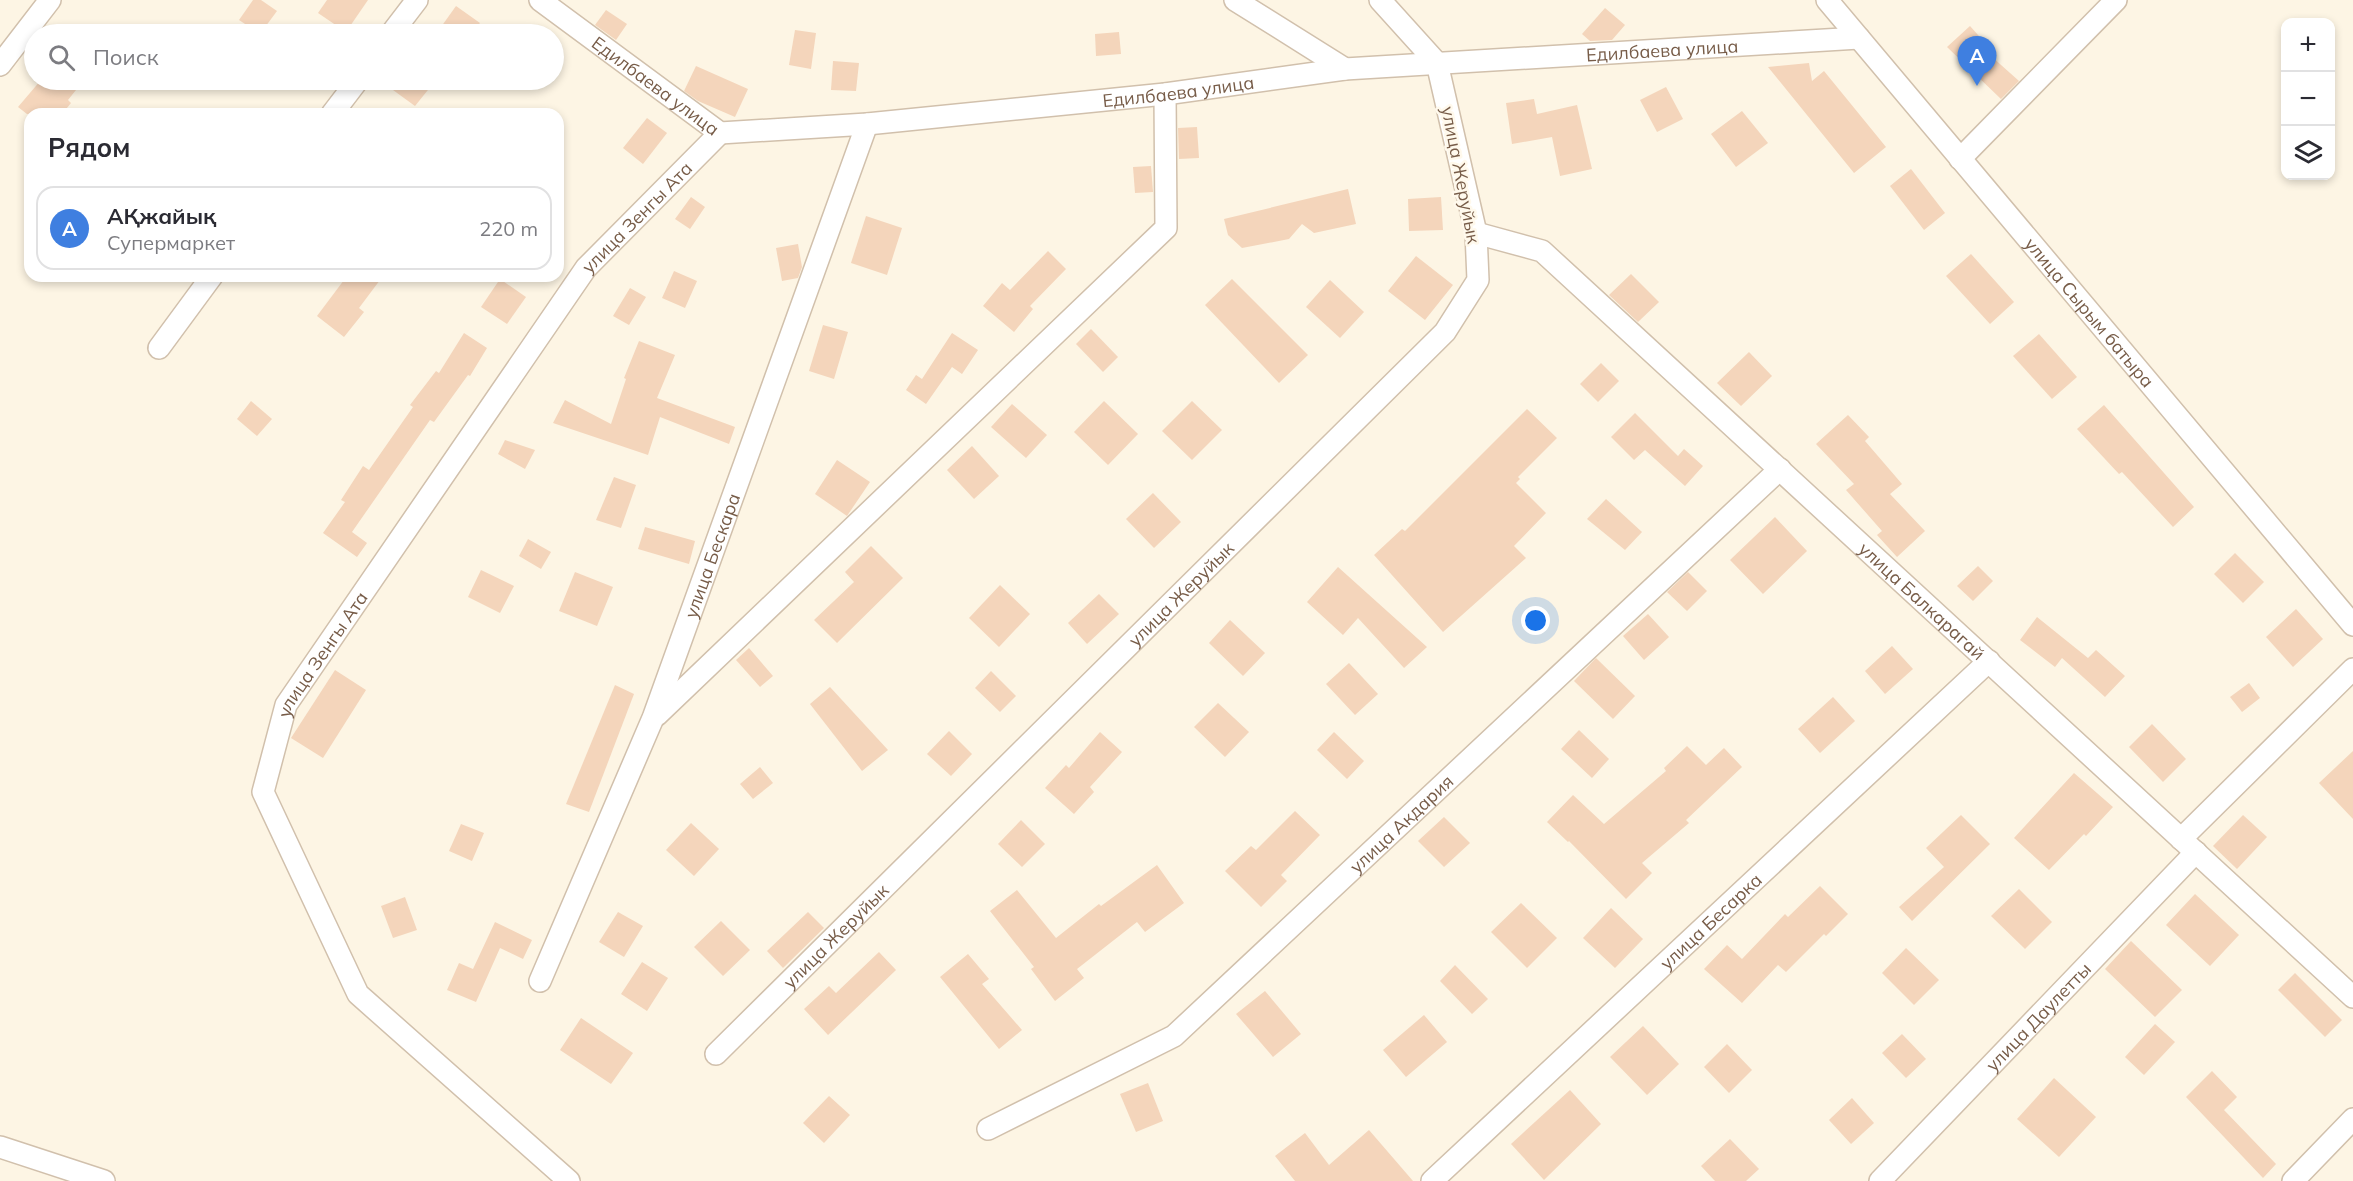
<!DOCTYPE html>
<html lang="ru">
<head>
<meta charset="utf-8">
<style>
	body { margin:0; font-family:Mulish,sans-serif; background:#f2f2f3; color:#2b2b33 }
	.controls { position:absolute; right:18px; top:18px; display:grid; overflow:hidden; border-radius:12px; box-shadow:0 3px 9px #0003 }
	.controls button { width:54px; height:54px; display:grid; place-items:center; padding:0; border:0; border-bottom:2px solid #e1e1e2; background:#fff; color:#2b2b33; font:30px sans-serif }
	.you { position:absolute; left:1536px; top:621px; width:21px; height:21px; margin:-15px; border:4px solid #fff; border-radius:50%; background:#1a73e8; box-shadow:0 0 0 9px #1a73e833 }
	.badge { display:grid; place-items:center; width:39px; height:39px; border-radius:50%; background:#824c3b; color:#fff; font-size:20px; font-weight:700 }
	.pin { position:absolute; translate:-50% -50px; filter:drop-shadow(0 2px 3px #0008) }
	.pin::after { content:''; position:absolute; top:32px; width:21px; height:18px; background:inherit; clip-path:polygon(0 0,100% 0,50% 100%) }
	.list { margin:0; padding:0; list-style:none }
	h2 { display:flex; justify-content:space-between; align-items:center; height:78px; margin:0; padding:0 24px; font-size:26px }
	h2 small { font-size:20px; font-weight:400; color:#7c7c81 }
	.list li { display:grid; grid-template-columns:39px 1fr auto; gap:18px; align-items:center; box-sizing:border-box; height:84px; margin:0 12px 12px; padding:0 12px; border:2px solid #e1e1e2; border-radius:18px }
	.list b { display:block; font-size:22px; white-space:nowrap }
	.list p { margin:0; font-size:20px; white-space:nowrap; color:#7c7c81 }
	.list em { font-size:20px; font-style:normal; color:#7c7c81 }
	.icon { flex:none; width:33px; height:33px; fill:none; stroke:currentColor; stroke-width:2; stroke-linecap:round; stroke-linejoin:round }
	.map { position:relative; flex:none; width:2353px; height:1181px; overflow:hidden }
	.search { position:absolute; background:#fff; box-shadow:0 3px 9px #0003; left:24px; top:24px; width:540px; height:66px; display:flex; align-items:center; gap:15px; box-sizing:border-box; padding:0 21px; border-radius:33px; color:#7c7c81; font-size:22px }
	.panel { position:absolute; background:#fff; box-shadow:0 3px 9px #0003; left:24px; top:108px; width:540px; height:174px; border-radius:18px }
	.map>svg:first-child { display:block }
	.building { fill:#f4d5bb }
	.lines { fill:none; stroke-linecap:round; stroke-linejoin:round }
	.minor-casing { stroke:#d1c0ac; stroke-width:24 }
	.minor { stroke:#fff; stroke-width:21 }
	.labels { text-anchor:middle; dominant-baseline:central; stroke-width:5; stroke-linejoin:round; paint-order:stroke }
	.street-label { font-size:18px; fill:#775c48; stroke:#fff9ec }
</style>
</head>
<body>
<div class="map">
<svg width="2353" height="1181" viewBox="0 0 2353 1181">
	<rect width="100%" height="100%" fill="#fdf5e4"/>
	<g class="building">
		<path d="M 253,0 L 261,0 L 277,11 L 260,34 L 239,20 Z"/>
		<path d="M 327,0 L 368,0 L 346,32 L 318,13 Z"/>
		<path d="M 456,6 L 480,23 L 471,34 L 436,34 Z"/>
		<path d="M 1605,8 L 1625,25 L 1612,40 L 1590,41 L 1582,34 Z"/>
		<path d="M 606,10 L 627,24 L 616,40 L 595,25 Z"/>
		<path d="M 1970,26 L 1986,44 L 1982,48 L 2019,81 L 2001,99 L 1947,47 Z"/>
		<path d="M 795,30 L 816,33 L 811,69 L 789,65 Z"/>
		<path d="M 1119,32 L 1121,54 L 1096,56 L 1095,34 Z"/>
		<path d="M 833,61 L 859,63 L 856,91 L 831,90 Z"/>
		<path d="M 1809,63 L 1812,81 L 1824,71 L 1886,147 L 1854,173 L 1768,67 Z"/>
		<path d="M 696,66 L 748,89 L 735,117 L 698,101 L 684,91 Z"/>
		<path d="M 41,80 L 84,80 L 68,100 L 71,103 L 62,114 L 27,114 L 18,107 Z"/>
		<path d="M 401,80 L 436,80 L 415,106 L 393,90 Z"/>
		<path d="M 1666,87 L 1683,119 L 1657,132 L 1640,100 Z"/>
		<path d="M 1534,99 L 1537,114 L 1577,105 L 1592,169 L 1560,176 L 1552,137 L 1512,144 L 1506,103 Z"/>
		<path d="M 1742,111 L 1768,143 L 1736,167 L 1711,134 Z"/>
		<path d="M 647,118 L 667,133 L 643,164 L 623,148 Z"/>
		<path d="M 1197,127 L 1199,158 L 1179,159 L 1178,128 Z"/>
		<path d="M 1151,166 L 1153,192 L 1135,193 L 1133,167 Z"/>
		<path d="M 1911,169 L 1945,213 L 1924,230 L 1890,186 Z"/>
		<path d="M 1348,189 L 1356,224 L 1314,233 L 1302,224 L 1289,239 L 1242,248 L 1228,235 L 1224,219 Z"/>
		<path d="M 691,197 L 705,207 L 690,229 L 675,219 Z"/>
		<path d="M 1441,197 L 1443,230 L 1409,231 L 1408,199 Z"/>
		<path d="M 866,216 L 902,228 L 887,275 L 851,263 Z"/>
		<path d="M 798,244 L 802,267 L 798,278 L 782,281 L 776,248 Z"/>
		<path d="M 1048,251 L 1066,269 L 1030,306 L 1033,309 L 1014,332 L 983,306 L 1002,283 L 1010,290 Z"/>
		<path d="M 1971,254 L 2014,302 L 1990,324 L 1946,276 Z"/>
		<path d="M 1416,256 L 1453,285 L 1425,320 L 1388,291 Z"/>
		<path d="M 674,271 L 697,281 L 685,308 L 662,298 Z"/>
		<path d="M 1631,274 L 1659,302 L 1638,322 L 1609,295 Z"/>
		<path d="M 347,276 L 383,276 L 359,308 L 364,312 L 344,337 L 317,316 Z"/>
		<path d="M 500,279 L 526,297 L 507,324 L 481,307 Z"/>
		<path d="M 1232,279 L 1308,355 L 1279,383 L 1205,305 Z"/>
		<path d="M 1330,280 L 1364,312 L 1340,338 L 1306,307 Z"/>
		<path d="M 630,288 L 646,297 L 629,325 L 613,316 Z"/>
		<path d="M 823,325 L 848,332 L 834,379 L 809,371 Z"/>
		<path d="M 1091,329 L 1118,357 L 1103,372 L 1076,344 Z"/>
		<path d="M 464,333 L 487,348 L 470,376 L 468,375 L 434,422 L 430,420 L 352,532 L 367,543 L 357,557 L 323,533 L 345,502 L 341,500 L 363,466 L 369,470 L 413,407 L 410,405 L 436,371 L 439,373 Z"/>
		<path d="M 952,333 L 978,350 L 962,374 L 952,367 L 926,404 L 906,390 L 916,375 L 922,379 Z"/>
		<path d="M 2039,334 L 2077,377 L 2052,399 L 2013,356 Z"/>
		<path d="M 639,341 L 675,355 L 657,398 L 735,427 L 729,444 L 660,417 L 648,455 L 553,423 L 565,400 L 611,424 L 626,379 L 624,378 Z"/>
		<path d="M 1749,352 L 1772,376 L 1741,406 L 1717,383 Z"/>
		<path d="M 1601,363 L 1619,381 L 1598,402 L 1580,384 Z"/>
		<path d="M 251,401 L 272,419 L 257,436 L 237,419 Z"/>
		<path d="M 1104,401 L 1138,434 L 1108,465 L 1074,432 Z"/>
		<path d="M 1192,401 L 1222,430 L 1192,460 L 1162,431 Z"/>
		<path d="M 1012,404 L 1047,435 L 1026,458 L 991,427 Z"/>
		<path d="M 2104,405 L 2194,507 L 2173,527 L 2122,472 L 2119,474 L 2077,429 Z"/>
		<path d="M 1527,409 L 1557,438 L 1518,477 L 1520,479 L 1516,483 L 1546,513 L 1514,546 L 1526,558 L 1443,632 L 1374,555 L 1402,529 L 1405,531 Z"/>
		<path d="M 1635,413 L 1678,456 L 1684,449 L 1703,466 L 1685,486 L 1645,450 L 1634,460 L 1611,437 Z"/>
		<path d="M 1848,415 L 1869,437 L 1865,441 L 1902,484 L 1890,494 L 1925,531 L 1897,557 L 1877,535 L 1882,531 L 1846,490 L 1854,484 L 1816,444 Z"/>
		<path d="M 505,440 L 535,450 L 525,469 L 498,454 Z"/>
		<path d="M 972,446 L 999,476 L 974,499 L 947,470 Z"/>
		<path d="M 837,460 L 870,482 L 847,516 L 815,494 Z"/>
		<path d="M 614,477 L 636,485 L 621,528 L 596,520 Z"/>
		<path d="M 1153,493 L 1181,522 L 1154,548 L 1126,519 Z"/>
		<path d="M 1606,499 L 1642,532 L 1625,550 L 1587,519 Z"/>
		<path d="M 1775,517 L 1807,551 L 1763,594 L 1730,560 Z"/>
		<path d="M 645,527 L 695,541 L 689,564 L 638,549 Z"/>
		<path d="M 528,539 L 551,552 L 541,569 L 519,556 Z"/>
		<path d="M 871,546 L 903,578 L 837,643 L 814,620 L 854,582 L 845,572 Z"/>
		<path d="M 2235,553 L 2264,582 L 2243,603 L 2214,574 Z"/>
		<path d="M 1978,566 L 1993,581 L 1973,601 L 1957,586 Z"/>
		<path d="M 1338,567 L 1427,647 L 1404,668 L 1358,618 L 1343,635 L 1307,602 Z"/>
		<path d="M 481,570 L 514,586 L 500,613 L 468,597 Z"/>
		<path d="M 575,572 L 613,587 L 597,626 L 559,611 Z"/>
		<path d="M 1688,572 L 1707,591 L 1687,611 L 1667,592 Z"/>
		<path d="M 1000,585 L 1030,614 L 999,647 L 969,618 Z"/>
		<path d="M 1099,594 L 1119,614 L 1087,644 L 1068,623 Z"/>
		<path d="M 2296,609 L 2323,639 L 2293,667 L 2266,637 Z"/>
		<path d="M 1648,614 L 1669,637 L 1644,660 L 1623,636 Z"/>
		<path d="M 2037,617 L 2088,658 L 2096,650 L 2125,676 L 2105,697 L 2062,658 L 2055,667 L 2020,640 Z"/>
		<path d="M 1230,620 L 1265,653 L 1243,676 L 1209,643 Z"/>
		<path d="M 1892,646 L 1913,669 L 1885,694 L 1865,671 Z"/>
		<path d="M 749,648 L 773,676 L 760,687 L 736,660 Z"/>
		<path d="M 1596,658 L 1635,696 L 1613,719 L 1574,681 Z"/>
		<path d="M 1349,663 L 1378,694 L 1355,715 L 1326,684 Z"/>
		<path d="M 335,670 L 366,690 L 323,758 L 291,738 Z"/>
		<path d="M 991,671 L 1016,696 L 1000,712 L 975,688 Z"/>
		<path d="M 2249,683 L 2260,698 L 2242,712 L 2230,697 Z"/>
		<path d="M 615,685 L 634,694 L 589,812 L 566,804 Z"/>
		<path d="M 830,687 L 888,750 L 862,771 L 810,704 Z"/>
		<path d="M 1833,697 L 1855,721 L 1820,753 L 1798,729 Z"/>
		<path d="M 1218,703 L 1249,732 L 1225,757 L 1194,727 Z"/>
		<path d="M 2152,724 L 2186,759 L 2163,782 L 2129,747 Z"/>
		<path d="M 1579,730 L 1609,759 L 1592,778 L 1561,749 Z"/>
		<path d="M 949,731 L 972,754 L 951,776 L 927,754 Z"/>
		<path d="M 1100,732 L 1122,752 L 1090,787 L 1094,792 L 1074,814 L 1045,788 L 1066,765 L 1069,768 Z"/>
		<path d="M 1334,732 L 1364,761 L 1347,779 L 1317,750 Z"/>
		<path d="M 1687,746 L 1706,765 L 1724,748 L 1742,767 L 1686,820 L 1689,823 L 1642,863 L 1652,873 L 1626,899 L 1569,841 L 1568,842 L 1547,822 L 1573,795 L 1604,824 L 1666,771 L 1664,768 Z"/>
		<path d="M 2353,751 L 2353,819 L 2319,783 Z"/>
		<path d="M 760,767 L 773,783 L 753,799 L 740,784 Z"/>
		<path d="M 2074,773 L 2113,807 L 2086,836 L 2084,834 L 2049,870 L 2014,838 Z"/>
		<path d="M 1295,811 L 1320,835 L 1281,875 L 1287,881 L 1261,907 L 1225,871 L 1251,846 L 1256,850 Z"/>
		<path d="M 1961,815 L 1990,844 L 1912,921 L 1899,907 L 1944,867 L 1926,848 Z"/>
		<path d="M 2243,815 L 2267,837 L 2237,869 L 2213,846 Z"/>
		<path d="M 1444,817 L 1470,843 L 1444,867 L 1418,841 Z"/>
		<path d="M 1021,820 L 1045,844 L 1022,867 L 998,844 Z"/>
		<path d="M 691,823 L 719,849 L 694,876 L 666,850 Z"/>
		<path d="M 461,824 L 484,833 L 472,861 L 449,851 Z"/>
		<path d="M 1157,865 L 1184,903 L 1145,932 L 1137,922 L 1077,969 L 1084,978 L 1055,1001 L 1031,969 L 1034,967 L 990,911 L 1017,890 L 1056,938 L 1099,904 L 1101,906 Z"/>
		<path d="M 1820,886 L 1848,914 L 1826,936 L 1824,934 L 1786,972 L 1778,965 L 1742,1003 L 1704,969 L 1727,945 L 1742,959 L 1785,914 L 1788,917 Z"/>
		<path d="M 2019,889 L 2052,922 L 2025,949 L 1991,916 Z"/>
		<path d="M 2195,894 L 2239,935 L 2210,966 L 2166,925 Z"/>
		<path d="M 405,897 L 417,930 L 393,938 L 381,906 Z"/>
		<path d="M 1521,903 L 1557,938 L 1527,968 L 1491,932 Z"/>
		<path d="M 1611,908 L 1643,939 L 1615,968 L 1583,938 Z"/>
		<path d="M 618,912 L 643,926 L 624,957 L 599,942 Z"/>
		<path d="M 808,912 L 824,928 L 783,968 L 767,951 Z"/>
		<path d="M 721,921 L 750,950 L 723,976 L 694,947 Z"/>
		<path d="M 495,922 L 532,940 L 523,959 L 500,948 L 476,1002 L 447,990 L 459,963 L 473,969 Z"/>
		<path d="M 2131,941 L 2182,990 L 2155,1017 L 2105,969 Z"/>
		<path d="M 1906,948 L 1939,980 L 1914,1005 L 1882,973 Z"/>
		<path d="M 879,952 L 896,970 L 828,1035 L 804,1009 L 829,986 L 836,993 Z"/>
		<path d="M 968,954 L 989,979 L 982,984 L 1022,1030 L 999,1049 L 940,977 Z"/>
		<path d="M 642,962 L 668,978 L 647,1011 L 621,994 Z"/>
		<path d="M 1455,965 L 1488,999 L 1472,1014 L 1440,981 Z"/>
		<path d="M 2295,973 L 2342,1020 L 2325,1037 L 2278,990 Z"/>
		<path d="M 1265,991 L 1301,1034 L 1273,1057 L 1236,1014 Z"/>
		<path d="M 1424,1015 L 1447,1042 L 1406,1077 L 1383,1050 Z"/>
		<path d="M 581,1018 L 633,1053 L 611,1084 L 560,1050 Z"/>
		<path d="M 2155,1024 L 2175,1042 L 2144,1075 L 2125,1057 Z"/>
		<path d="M 1643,1026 L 1679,1064 L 1647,1095 L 1610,1057 Z"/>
		<path d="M 1902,1034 L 1926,1059 L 1906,1078 L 1882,1053 Z"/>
		<path d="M 1727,1044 L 1752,1070 L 1729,1093 L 1704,1067 Z"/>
		<path d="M 2212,1071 L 2237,1097 L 2224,1110 L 2276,1164 L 2263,1178 L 2186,1097 Z"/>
		<path d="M 2054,1078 L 2096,1117 L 2059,1157 L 2017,1119 Z"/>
		<path d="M 1148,1083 L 1163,1121 L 1136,1132 L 1120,1094 Z"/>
		<path d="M 1570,1090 L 1601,1124 L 1544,1180 L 1511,1144 Z"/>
		<path d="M 829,1096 L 850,1115 L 824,1143 L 803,1123 Z"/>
		<path d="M 1852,1098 L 1874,1123 L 1851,1144 L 1829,1120 Z"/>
		<path d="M 1369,1130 L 1413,1181 L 1295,1181 L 1275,1156 L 1305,1133 L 1329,1165 Z"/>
		<path d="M 1730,1139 L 1759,1169 L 1746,1181 L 1715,1181 L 1701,1166 Z"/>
	</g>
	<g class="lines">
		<defs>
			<g id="minor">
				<path id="s1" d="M 540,0 L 720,133 L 867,124 L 1165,94 L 1345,69 L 1859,38"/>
				<path d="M 1235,0 L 1345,69"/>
				<path id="s2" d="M 1827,0 L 2353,625"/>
				<path d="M 391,34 L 417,0"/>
				<path d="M 0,65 L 50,0"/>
				<path d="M 332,114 L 358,80"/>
				<path d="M 1960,159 L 2116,0"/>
				<path id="s3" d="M 1476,233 L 1542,251 L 2353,997"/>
				<path d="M 159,348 L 212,276"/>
				<path d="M 657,715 L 1166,228 L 1165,94"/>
				<path d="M 2181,839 L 2353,669"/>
				<path id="s4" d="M 540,981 L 653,718 L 867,124"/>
				<path id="s5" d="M 716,1054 L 1445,332 L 1478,280 L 1476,233 L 1437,63 L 1380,0"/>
				<path id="s6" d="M 988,1129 L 1174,1036 L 1780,469"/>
				<path d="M 0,1147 L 104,1181"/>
				<path id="s7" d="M 569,1181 L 358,994 L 263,792 L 286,705 L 586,268 L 720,133"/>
				<path id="s8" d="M 1432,1181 L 1989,661"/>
				<path id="s9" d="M 1880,1181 L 2196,852"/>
				<path d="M 2293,1181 L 2353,1119"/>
			</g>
		</defs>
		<use href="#minor" class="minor-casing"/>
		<use href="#minor" class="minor"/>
	</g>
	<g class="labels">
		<g class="street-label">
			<text stroke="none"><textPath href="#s1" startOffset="1170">Едилбаева улица</textPath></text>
			<text stroke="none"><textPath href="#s1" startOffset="144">Едилбаева улица</textPath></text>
			<text stroke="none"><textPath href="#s1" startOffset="684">Едилбаева улица</textPath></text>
			<text transform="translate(1461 175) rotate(79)">улица Жеруйык</text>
			<text stroke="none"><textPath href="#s7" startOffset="1197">улица Зенгы Ата</textPath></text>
			<text stroke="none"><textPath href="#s2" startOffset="408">улица Сырым батыра</textPath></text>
			<text stroke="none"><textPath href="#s4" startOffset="459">улица Бескара</textPath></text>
			<text stroke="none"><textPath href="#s5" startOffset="654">улица Жеруйык</textPath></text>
			<text stroke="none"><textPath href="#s3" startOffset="585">улица Балкарагай</textPath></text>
			<text stroke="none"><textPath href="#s7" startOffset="657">улица Зенгы Ата</textPath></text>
			<text stroke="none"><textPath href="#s6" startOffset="519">улица Акдария</textPath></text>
			<text stroke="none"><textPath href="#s8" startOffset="381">улица Бесарка</textPath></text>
			<text stroke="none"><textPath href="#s5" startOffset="168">улица Жеруйык</textPath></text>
			<text stroke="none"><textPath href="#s9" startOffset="228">улица Даулетты</textPath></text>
		</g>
	</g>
</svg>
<div class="controls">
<button>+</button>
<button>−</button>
<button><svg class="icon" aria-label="layers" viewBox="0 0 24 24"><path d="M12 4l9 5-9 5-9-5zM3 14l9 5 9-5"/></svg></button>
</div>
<div class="you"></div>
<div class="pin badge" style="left:1977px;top:86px;background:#3f7fe0">A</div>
<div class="search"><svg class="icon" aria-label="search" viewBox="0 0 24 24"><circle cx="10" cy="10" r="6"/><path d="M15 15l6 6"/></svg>Поиск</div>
<section class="panel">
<h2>Рядом<small></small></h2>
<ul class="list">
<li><span class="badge" style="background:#3f7fe0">A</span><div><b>АҚжайық</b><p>Супермаркет</p></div><em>220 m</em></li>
</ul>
</section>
</div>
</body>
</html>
